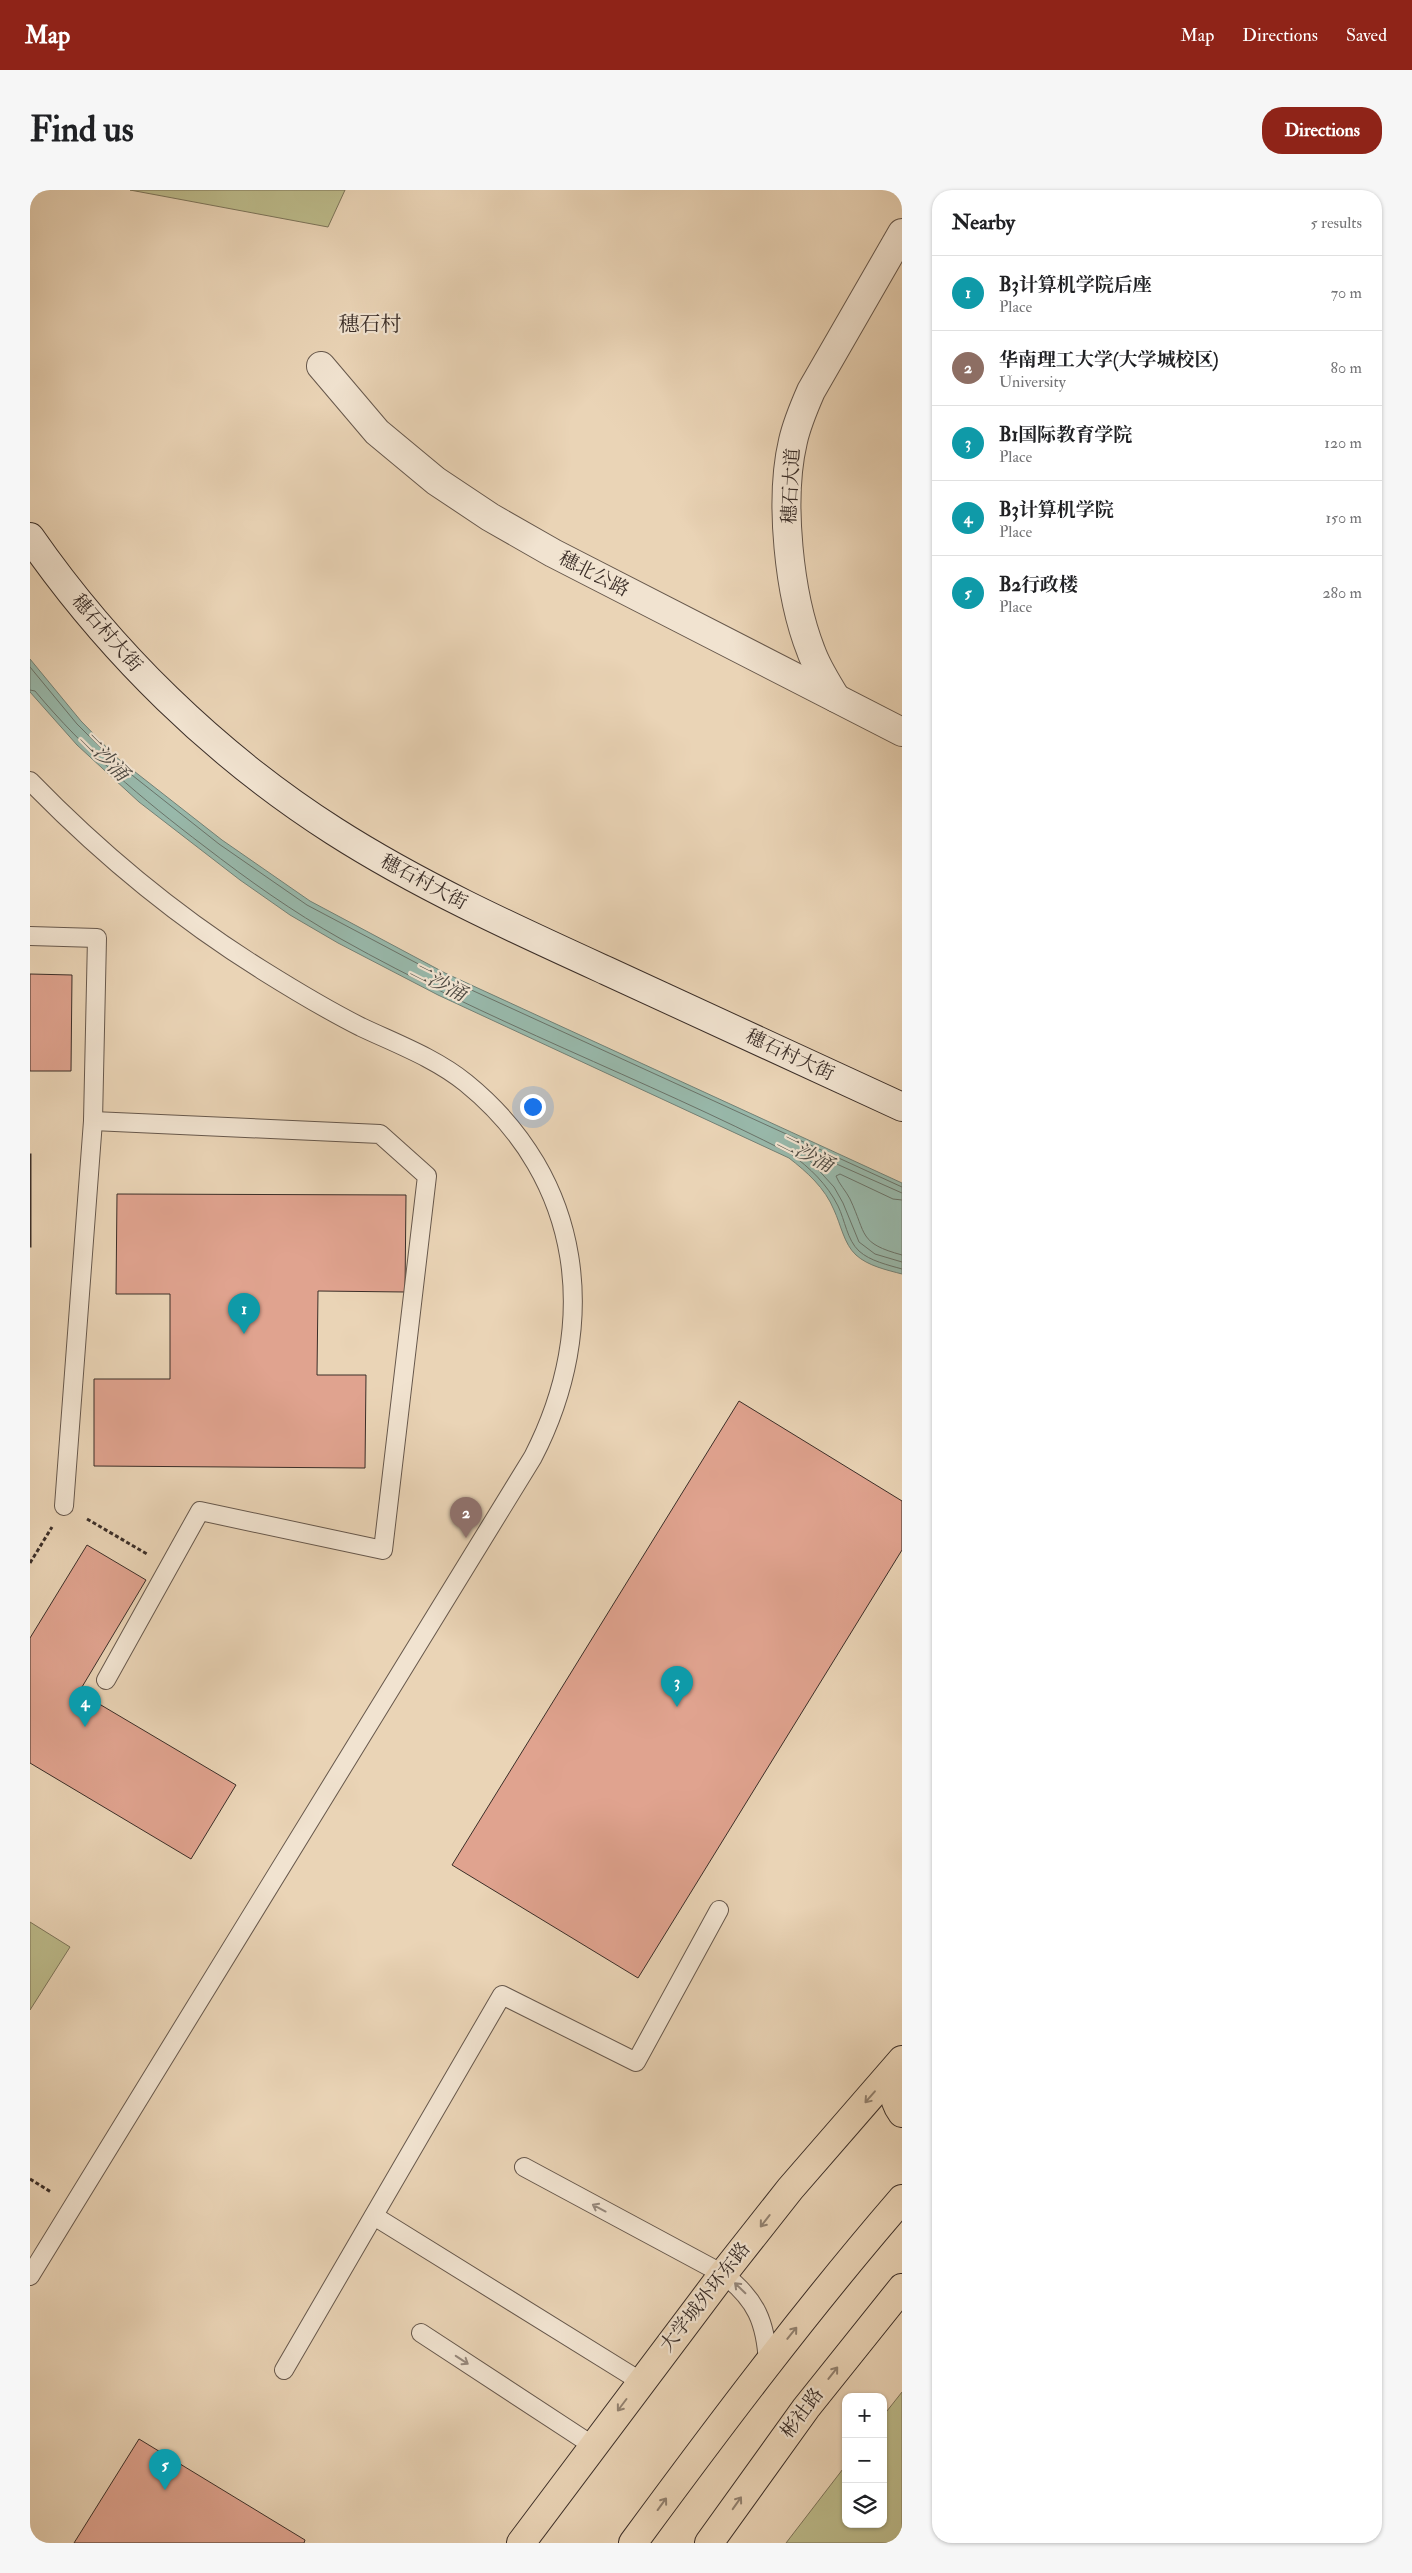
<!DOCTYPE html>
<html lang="en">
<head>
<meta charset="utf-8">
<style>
	body { margin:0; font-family:"IM FELL Double Pica","Noto Serif SC",serif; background:#f6f6f6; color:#202124 }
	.controls { position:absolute; right:15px; bottom:15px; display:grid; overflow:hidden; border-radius:10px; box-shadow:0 1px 4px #0004 }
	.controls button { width:45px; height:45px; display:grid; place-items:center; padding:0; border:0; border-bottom:1px solid #e0e0e0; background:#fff; color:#202124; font:25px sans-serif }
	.you { position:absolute; left:502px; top:916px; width:18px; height:18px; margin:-12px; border:4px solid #fff; border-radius:50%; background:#1a73e8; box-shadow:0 0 0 8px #1a73e833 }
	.badge { display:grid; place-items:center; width:32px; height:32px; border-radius:50%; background:#8f2418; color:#fff; font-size:16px; font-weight:700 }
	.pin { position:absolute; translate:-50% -41px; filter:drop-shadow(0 1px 2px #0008) }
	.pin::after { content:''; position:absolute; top:26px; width:18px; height:15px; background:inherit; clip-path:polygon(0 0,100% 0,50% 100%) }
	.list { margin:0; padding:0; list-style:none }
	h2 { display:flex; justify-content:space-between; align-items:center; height:65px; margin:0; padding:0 20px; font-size:21px }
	h2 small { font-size:16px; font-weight:400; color:#757577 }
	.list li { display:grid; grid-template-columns:32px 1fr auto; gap:15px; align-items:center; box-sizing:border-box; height:75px; padding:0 20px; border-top:1px solid #e0e0e0 }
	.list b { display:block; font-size:19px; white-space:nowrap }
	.list p { margin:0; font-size:16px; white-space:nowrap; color:#757577 }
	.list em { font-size:16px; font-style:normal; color:#757577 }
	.icon { flex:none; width:28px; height:28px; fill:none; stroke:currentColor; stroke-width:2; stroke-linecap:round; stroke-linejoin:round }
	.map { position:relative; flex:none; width:872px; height:2353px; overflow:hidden; border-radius:20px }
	header { display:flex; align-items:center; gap:30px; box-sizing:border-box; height:70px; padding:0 25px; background:#8f2418; color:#fff }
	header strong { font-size:24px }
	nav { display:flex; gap:28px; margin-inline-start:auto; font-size:18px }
	.intro { display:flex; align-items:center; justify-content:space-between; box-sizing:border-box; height:120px; padding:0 30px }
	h1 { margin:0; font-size:35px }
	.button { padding:12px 22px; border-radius:20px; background:#8f2418; color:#fff; font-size:18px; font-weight:700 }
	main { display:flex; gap:30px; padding:0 30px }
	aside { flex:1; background:#fff; border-radius:20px; box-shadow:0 1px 4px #0004 }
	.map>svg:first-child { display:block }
	.green { fill:#bcbb8b; stroke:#7c745a }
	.water { fill:#98b8aa; stroke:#738176 }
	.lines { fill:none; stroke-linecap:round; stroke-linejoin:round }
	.shore { stroke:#6a7369; stroke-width:1 }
	.building { fill:#e0a38f; stroke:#3b2e28 }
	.lane-casing { stroke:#67584c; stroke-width:20 }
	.street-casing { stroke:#67584c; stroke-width:30 }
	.secondary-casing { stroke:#3b2e28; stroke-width:30 }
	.primary-casing { stroke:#3b2e28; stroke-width:30 }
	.path { stroke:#3b2e28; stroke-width:3; stroke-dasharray:4 2.5; stroke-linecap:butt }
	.lane { stroke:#f1e3d0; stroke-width:18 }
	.street { stroke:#f1e3d0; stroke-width:28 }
	.secondary { stroke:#f1e3d0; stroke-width:28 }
	.primary { stroke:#ead4b6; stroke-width:28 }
	.oneway { stroke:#92816f }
	.oneway2 { stroke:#96887c }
	.labels { text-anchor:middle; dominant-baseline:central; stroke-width:4.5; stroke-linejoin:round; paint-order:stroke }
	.street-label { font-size:19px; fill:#3b2e28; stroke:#f1e3d0 }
	.water-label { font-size:20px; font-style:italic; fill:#4e4a42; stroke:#f1e3d0 }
	.quarter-label { font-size:21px; fill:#3b2e28; stroke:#f1e3d0 }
</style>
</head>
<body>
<header>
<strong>Map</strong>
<nav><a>Map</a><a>Directions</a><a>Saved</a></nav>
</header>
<div class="intro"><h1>Find us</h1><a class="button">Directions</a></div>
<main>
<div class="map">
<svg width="872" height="2353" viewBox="0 0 872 2353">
	<rect width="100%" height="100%" fill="#ead4b6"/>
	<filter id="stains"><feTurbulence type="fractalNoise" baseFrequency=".004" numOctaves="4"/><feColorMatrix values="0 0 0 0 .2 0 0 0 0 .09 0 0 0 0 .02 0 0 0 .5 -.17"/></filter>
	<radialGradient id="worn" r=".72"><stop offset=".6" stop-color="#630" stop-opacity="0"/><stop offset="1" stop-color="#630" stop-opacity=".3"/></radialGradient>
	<g class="green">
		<path d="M 100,0 L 315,0 L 298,37 Z"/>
		<path d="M 0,1732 L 40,1757 L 0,1820 Z"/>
		<path d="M 872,2202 L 872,2353 L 756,2353 L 816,2275 L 816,2334 L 853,2334 L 853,2226 Z"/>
	</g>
	<path class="water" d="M 0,469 L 51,531 L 86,567 L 192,650 L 280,711 L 415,783 L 872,993 L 872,1084 C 857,1080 838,1076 826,1065 C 814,1054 811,1035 804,1020 C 795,998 777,982 759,968 L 408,805 L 308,753 L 260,725 L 210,690 L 109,612 L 47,555 L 0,502 Z"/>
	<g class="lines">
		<g class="shore">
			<path d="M 0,477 L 47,534 L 83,570 L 189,654 L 277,715 L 413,787 L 872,997"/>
			<path d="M 0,500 L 5,501 C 55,561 112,609 174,656 C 218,690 263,722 311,749 C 456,831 613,888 761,964 C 780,978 797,994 808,1016 C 815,1030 817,1050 829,1061 C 840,1071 858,1075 872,1079"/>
			<path d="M 872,1003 L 775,960 L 772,962 L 804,997 L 813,1013 L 829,1052 L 845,1064 L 872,1072"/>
			<path d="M 872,1010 L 863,1009 L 810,984 L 806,986 C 809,994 816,1001 820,1009 C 837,1045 828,1053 872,1065"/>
		</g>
	</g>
	<g class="building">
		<path d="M 0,784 L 42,785 L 41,881 L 0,881 Z"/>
		<rect x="0" y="964" width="1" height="93"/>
		<path d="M 87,1004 L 376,1005 L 375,1102 L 288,1101 L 287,1185 L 336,1185 L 335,1278 L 64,1276 L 64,1189 L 140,1189 L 140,1104 L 86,1104 Z"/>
		<path d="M 709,1211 L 872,1311 L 872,1360 L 608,1788 L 422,1675 Z"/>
		<path d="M 57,1355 L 116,1390 L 49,1502 L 206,1595 L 161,1669 L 0,1573 L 0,1448 Z"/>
		<path d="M 109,2249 L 275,2350 L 274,2353 L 44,2353 Z"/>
	</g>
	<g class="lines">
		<defs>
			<g id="lane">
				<path d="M 0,591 C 70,663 147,727 232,780 C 264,800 297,820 331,837 C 367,854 405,868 436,893 C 554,989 571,1135 503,1267 L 0,2086"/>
				<path d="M 0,746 L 67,748 L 63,931 L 34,1316"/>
				<path d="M 63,931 L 350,944 L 397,986 L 353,1360 L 170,1321 L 76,1490"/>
				<path d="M 494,1977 L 693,2084 C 726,2109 736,2132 738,2174"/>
				<path d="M 344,2026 L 610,2191"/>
				<path d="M 391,2143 L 562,2255"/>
				<path d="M 254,2180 L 472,1805 L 606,1872 L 689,1720"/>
			</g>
			<g id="street">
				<path d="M 291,176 L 347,242 L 406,291 L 460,327 L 523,363 L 872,542"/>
				<path d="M 806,508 C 797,493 787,478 781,461 C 759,405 749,310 763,251 C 767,233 774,217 781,201 L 872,43"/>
			</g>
			<path id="secondary" d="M 0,347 C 80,462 185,565 304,641 C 390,696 485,739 577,781 C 676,826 774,872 872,917"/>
			<g id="primary">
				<path d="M 871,1872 C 861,1887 861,1908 872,1923"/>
				<path d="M 491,2353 L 693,2084 L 760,1999 L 872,1870"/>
				<path d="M 603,2353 C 689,2236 777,2119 872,2009"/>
				<path d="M 679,2353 L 776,2218 L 872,2098"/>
			</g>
		</defs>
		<use href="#lane" class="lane-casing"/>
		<use href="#street" class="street-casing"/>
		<use href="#secondary" class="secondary-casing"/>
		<use href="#primary" class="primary-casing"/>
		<g class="path">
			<path d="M 57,1329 L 117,1364"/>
			<path d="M 0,1373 L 22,1337"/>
			<path d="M 0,1989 L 21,2002"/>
		</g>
		<use href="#lane" class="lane"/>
		<use href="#street" class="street"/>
		<use href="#secondary" class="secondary"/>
		<use href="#primary" class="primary"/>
	</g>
	<defs><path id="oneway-shaft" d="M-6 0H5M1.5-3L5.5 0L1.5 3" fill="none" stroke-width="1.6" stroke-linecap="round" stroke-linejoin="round" transform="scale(1.25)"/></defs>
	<g class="oneway">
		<use href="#oneway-shaft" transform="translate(840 1907) rotate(131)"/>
		<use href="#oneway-shaft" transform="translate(735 2031) rotate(128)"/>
		<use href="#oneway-shaft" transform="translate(762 2143) rotate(-51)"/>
		<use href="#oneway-shaft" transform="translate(803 2183) rotate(-52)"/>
		<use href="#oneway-shaft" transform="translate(592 2215) rotate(127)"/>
		<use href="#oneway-shaft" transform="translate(707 2313) rotate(-55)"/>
		<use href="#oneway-shaft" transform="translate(632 2314) rotate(-54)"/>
	</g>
	<g class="oneway2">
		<use href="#oneway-shaft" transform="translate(569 2018) rotate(-152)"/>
		<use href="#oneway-shaft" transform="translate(710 2098) rotate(-136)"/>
		<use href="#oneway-shaft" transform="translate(432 2170) rotate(33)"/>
	</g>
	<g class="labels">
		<g class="street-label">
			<text transform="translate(761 296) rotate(-87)">穗石大道</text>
			<text transform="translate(564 384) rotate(27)">穗北公路</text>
			<text transform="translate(77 443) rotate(49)">穗石村大街</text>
			<text transform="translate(394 692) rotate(28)">穗石村大街</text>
			<text transform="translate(760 865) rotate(25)">穗石村大街</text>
			<text transform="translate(675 2107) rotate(-52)">大学城外环东路</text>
			<text transform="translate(772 2223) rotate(-53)">彬社路</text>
		</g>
		<g class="water-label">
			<text transform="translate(74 566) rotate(45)">二沙涌</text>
			<text transform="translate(408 792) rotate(27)">二沙涌</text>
			<text transform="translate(775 963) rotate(27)">二沙涌</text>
		</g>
		<g class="quarter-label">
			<text x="340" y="134">穗石村</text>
		</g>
	</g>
	<rect width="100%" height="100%" filter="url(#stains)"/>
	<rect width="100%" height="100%" fill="url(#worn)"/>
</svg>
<div class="controls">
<button>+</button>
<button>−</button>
<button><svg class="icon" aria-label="layers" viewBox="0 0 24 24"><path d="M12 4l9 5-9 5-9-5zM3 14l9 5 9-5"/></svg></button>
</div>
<div class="you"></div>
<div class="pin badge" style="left:214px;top:1144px;background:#0f9aa8">1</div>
<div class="pin badge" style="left:436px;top:1348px;background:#8d6e63">2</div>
<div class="pin badge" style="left:647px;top:1517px;background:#0f9aa8">3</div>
<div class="pin badge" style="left:55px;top:1537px;background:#0f9aa8">4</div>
<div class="pin badge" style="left:135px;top:2300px;background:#0f9aa8">5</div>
</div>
<aside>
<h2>Nearby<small>5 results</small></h2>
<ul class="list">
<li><span class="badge" style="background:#0f9aa8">1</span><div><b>B3计算机学院后座</b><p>Place</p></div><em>70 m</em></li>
<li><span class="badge" style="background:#8d6e63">2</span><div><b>华南理工大学(大学城校区)</b><p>University</p></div><em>80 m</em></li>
<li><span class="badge" style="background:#0f9aa8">3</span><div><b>B1国际教育学院</b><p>Place</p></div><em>120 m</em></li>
<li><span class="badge" style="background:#0f9aa8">4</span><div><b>B3计算机学院</b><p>Place</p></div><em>150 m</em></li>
<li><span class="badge" style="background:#0f9aa8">5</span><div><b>B2行政楼</b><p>Place</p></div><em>280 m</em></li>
</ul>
</aside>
</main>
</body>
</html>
